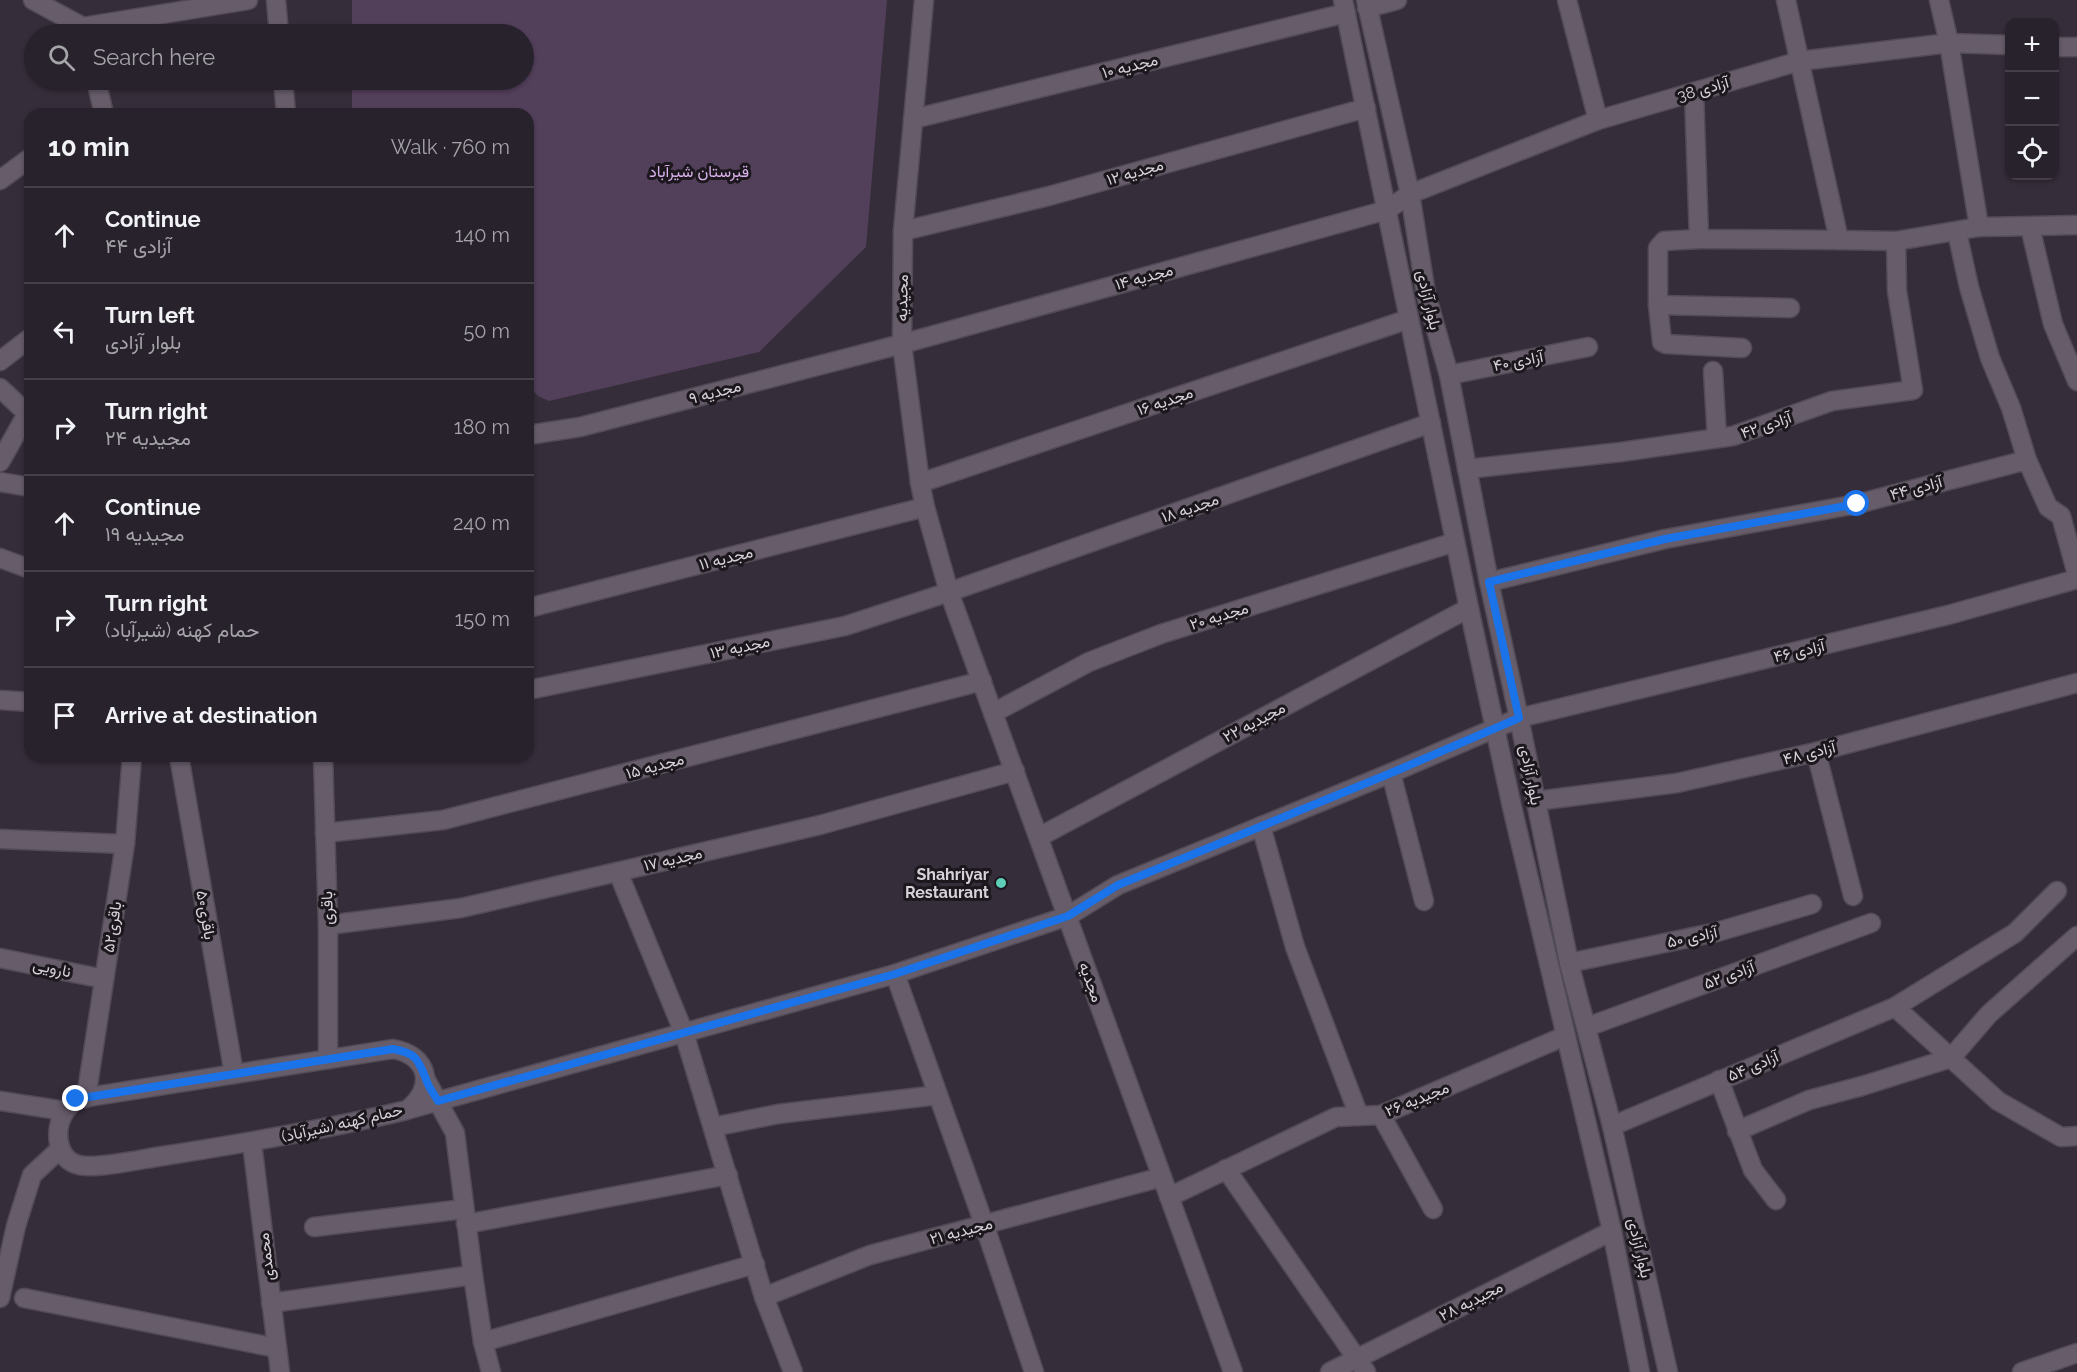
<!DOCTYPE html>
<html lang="en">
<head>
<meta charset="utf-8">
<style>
	body { margin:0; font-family:Raleway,Vazirmatn,sans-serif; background:#342f38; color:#f1f3f6 }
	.controls { position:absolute; right:18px; top:18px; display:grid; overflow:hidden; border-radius:12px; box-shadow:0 2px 4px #0004 }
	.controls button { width:54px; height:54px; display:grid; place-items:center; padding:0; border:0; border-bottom:2px solid #443f48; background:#28222c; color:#f1f3f6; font:30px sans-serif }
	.stop { position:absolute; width:18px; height:18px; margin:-14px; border:4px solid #1a73e8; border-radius:50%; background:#fff }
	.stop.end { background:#1a73e8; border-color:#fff; box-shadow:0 2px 6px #0008 }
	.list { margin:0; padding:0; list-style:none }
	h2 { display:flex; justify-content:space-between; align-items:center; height:78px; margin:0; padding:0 24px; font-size:26px }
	h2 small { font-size:20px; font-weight:400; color:#a5a4a9 }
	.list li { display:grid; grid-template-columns:39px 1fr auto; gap:18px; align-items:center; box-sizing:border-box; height:96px; padding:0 24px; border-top:2px solid #443f48 }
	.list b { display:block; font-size:22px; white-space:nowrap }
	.list p { margin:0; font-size:20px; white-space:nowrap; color:#a5a4a9 }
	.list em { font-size:20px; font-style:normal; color:#a5a4a9 }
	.icon { flex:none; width:33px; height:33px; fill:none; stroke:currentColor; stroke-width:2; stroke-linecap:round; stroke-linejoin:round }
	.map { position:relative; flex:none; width:2077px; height:1372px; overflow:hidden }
	.search { position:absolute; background:#28222c; box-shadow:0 2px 4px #0004; left:24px; top:24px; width:510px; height:66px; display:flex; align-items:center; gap:15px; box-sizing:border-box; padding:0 21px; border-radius:33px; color:#a5a4a9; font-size:22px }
	.panel { position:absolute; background:#28222c; box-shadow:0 2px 4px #0004; left:24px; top:108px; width:510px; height:654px; border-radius:18px }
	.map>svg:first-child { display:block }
	.green { fill:#523f5a }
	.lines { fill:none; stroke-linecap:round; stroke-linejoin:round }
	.street-casing { stroke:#514b55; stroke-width:21 }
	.secondary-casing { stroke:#514b55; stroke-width:21 }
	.street { stroke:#665c6a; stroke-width:18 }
	.secondary { stroke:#665c6a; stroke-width:18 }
	.route { stroke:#1a73e8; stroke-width:8 }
	.poi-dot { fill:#5eceb8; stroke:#1b171d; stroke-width:2 }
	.labels { text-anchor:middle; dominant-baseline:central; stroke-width:6; stroke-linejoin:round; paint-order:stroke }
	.street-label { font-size:16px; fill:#d7d2da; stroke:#1b171d }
	.park-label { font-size:16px; fill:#dbb2ed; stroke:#1b171d }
	.poi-label { font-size:16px; font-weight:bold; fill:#d7d2da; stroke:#1b171d; text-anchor:end }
</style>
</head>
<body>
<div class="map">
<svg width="2077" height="1372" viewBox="0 0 2077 1372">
	<rect width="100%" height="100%" fill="#362d3a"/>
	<path class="green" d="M 352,0 L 887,0 L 866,247 L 759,352 L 549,401 L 538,396 L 528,385 L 528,114 L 352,114 L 352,80 L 524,80 L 524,34 L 352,34 Z"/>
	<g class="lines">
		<defs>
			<g id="street">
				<path d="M 33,0 L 83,27 L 85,34"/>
				<path d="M 1567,0 L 1598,120"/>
				<path d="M 1786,0 L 1839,240 L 1896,241 L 1979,227 L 2077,225"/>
				<path d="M 1939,0 L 1949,43 L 1979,227"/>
				<path d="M 1367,8 L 1397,0"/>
				<path d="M 83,27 L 248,0"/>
				<path d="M 2054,47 L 2077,47"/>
				<path d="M 96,80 L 104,114"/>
				<path d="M 1694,92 L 1699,239 L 1839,240"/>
				<path d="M 913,119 L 1346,13"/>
				<path d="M 0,180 L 30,158"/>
				<path d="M 2030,227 L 2053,324 L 2077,381"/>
				<path d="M 903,231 L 1049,196 L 1366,108"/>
				<path d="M 1957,232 L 1969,287 L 1990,358 L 2011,408 L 2027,460 L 2048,507 L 2061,516 L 2077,574"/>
				<path d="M 1699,239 L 1664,241 L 1658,248 L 1658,305 L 1662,342 L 1666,344 L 1742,348"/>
				<path d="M 1658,305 L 1790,308"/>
				<path d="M 0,361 L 30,338"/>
				<path d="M 1713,371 L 1717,438"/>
				<path d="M 1449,375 L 1588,347"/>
				<path d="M 0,388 L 30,416"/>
				<path d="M 528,435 L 580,427 L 902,344 L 1387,210 L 1410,194 L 1598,120 L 1800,61 L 1949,43 L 2010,45"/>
				<path d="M 0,462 L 27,414"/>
				<path d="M 1467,469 L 1621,452 L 1733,436 L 1832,401 L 1913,390 L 1897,291 L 1896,241"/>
				<path d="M 0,482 L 30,487"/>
				<path d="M 920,483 L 1409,319"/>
				<path d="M 0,558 L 30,569"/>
				<path d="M 1489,582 L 1665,539 L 1857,504 L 2027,460"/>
				<path d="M 528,608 L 925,507"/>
				<path d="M 528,690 L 845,626 L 949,592 L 1431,423"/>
				<path d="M 0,700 L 30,702"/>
				<path d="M 993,713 L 1089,662 L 1161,634 L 1455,542"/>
				<path d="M 1816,752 L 1853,896"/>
				<path d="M 179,756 L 234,1074"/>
				<path d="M 1391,773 L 1424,901"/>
				<path d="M 1536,801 L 1677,783 L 1816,752 L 2077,683"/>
				<path d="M 1261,826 L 1295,947 L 1359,1116"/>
				<path d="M 325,833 L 443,820 L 982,681"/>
				<path d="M 1039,837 L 1469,608"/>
				<path d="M 0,839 L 125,844"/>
				<path d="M 618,872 L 684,1033 L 764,1297 L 793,1372"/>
				<path d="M 1068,916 L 1118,885 L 1391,773 L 1519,718 L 1948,615 L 2077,579"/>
				<path d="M 328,925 L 461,908 L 820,825 L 1015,771"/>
				<path d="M 0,958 L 104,979"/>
				<path d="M 1569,963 L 1717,932 L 1812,904"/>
				<path d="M 895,974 L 984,1224 L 1034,1372"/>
				<path d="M 1895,1007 L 1998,1101 L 2061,1137 L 2077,1136"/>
				<path d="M 1587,1027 L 1871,923"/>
				<path d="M 426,1080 L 455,1133 L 473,1275 L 483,1342 L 491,1372"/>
				<path d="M 1719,1080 L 1753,1170 L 1776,1200"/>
				<path d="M 86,1098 L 125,844 L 132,756"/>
				<path d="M 0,1101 L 65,1111"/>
				<path d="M 1381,1115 L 1433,1209"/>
				<path d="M 1612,1126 L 1895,1007 L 2015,933 L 2057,891"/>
				<path d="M 713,1127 L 778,1114 L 938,1095"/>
				<path d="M 1737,1131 L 1809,1100 L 1862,1086 L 1951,1058 L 1989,1014 L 2077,936"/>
				<path d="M 252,1143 L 280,1372"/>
				<path d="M 1226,1169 L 1366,1372"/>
				<path d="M 1169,1197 L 1336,1117 L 1381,1115 L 1565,1036"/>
				<path d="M 466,1224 L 728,1175"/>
				<path d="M 314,1227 L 464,1209"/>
				<path d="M 764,1297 L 870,1255 L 1162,1177"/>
				<path d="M 24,1298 L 277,1348"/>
				<path d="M 271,1303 L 473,1275"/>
				<path d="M 483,1342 L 755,1264"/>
				<path d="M 1330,1372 L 1612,1231"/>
				<path d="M 2022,1372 L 2077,1353"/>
			</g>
			<g id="secondary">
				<path d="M 276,0 L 279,34"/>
				<path d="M 924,0 L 903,231 L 902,344 L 920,483 L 925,507 L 949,592 L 1233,1372"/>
				<path d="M 1343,0 L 1469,608 L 1512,807 L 1612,1231 L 1640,1372"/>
				<path d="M 1366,0 L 1410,194 L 1426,294 L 1449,375 L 1489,582 L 1519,718 L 1569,963 L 1612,1126 L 1668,1372"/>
				<path d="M 283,80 L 286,114"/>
				<path d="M 323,756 L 328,925 L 328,1059"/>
				<path d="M 393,1049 C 429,1055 436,1088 407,1110 C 324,1130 240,1144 156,1157 C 138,1160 95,1169 79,1165 C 56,1160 54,1130 64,1113 C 67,1108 72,1103 76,1099 Z"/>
				<path d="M 410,1109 L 895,974 L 1068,916"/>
				<path d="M 0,1298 L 16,1226 L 32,1175 L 60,1149"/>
			</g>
		</defs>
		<use href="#street" class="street-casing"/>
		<use href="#secondary" class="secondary-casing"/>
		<use href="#street" class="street"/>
		<use href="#secondary" class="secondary"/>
	</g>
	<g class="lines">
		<path class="route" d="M 76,1099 L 393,1049 C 416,1053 418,1059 426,1079 C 428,1087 434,1094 438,1101 L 895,974 L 1068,916 L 1118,885 L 1391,773 L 1519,718 L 1489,582 L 1665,539 L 1857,504"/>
	</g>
	<circle class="poi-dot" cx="1001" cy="883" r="6"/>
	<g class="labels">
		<g class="street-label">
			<text transform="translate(1130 66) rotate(-14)">مجدیه ۱۰</text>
			<text transform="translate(1703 89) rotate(-16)">آزادی 38</text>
			<text transform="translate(1135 172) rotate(-16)">مجدیه ۱۲</text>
			<text transform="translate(1144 277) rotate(-15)">مجدیه ۱۴</text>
			<text transform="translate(902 298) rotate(-89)">مجیدیه</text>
			<text transform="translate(1429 300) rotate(77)">بلوار آزادی</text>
			<text transform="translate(1518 361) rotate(-11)">آزادی ۴۰</text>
			<text transform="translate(715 392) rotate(-15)">مجدیه ۹</text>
			<text transform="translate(1165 401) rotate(-19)">مجدیه ۱۶</text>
			<text transform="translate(1766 425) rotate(-19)">آزادی ۴۲</text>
			<text transform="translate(1916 488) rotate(-15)">آزادی ۴۴</text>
			<text transform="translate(1190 508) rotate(-19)">مجدیه ۱۸</text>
			<text transform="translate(726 558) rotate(-14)">مجدیه ۱۱</text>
			<text transform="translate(1219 616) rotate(-17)">مجدیه ۲۰</text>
			<text transform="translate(740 647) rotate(-12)">مجدیه ۱۳</text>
			<text transform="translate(1799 651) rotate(-13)">آزادی ۴۶</text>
			<text transform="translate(1254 722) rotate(-28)">مجیدیه ۲۲</text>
			<text transform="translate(1809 753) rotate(-14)">آزادی ۴۸</text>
			<text transform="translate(655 766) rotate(-15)">مجدیه ۱۵</text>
			<text transform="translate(1531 775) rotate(79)">بلوار آزادی</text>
			<text transform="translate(673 859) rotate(-13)">مجدیه ۱۷</text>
			<text transform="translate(327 908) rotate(-91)">باقری</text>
			<text transform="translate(206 915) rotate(80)">باقری۵۰</text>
			<text transform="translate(112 927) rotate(-81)">باقری۵۲</text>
			<text transform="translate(1692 937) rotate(-12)">آزادی ۵۰</text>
			<text transform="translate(52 968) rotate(12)">نارویی</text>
			<text transform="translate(1729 975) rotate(-20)">آزادی ۵۲</text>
			<text transform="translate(1091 982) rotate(70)">مجدیه</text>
			<text transform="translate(1753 1066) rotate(-23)">آزادی ۵۴</text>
			<text transform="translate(1417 1099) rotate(-22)">مجیدیه ۲۶</text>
			<text transform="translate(342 1123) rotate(-13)">حمام کهنه (شیرآباد)</text>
			<text transform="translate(961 1231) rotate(-15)">مجیدیه ۲۱</text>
			<text transform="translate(1640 1248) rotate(77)">بلوار آزادی</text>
			<text transform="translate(266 1257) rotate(-97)">محمدی</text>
			<text transform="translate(1471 1301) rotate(-27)">مجیدیه ۲۸</text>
		</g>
		<g class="park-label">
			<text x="699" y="171">قبرستان شیرآباد</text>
		</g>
		<g class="poi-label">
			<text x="989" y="874">Shahriyar<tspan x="989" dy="18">Restaurant</tspan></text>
		</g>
	</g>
</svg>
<div class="controls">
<button>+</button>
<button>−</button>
<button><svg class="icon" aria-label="locate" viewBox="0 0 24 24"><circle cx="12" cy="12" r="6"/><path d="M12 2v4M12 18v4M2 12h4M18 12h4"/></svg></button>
</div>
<div class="stop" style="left:1857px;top:504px"></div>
<div class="stop end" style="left:76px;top:1099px"></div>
<div class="search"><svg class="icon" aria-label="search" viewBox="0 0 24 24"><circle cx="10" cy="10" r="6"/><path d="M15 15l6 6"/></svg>Search here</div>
<section class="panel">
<h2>10 min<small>Walk · 760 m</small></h2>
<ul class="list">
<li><svg class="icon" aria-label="ahead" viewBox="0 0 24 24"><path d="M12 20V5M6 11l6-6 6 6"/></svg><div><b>Continue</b><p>آزادی ۴۴</p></div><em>140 m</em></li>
<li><svg class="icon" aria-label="left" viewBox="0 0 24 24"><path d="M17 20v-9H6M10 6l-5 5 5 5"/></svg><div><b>Turn left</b><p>بلوار آزادی</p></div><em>50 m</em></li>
<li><svg class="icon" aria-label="right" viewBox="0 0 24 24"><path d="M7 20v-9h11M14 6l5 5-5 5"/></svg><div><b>Turn right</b><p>مجیدیه ۲۴</p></div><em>180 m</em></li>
<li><svg class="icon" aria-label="ahead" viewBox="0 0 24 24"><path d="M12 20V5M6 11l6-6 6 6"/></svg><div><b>Continue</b><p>مجیدیه ۱۹</p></div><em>240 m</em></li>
<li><svg class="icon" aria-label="right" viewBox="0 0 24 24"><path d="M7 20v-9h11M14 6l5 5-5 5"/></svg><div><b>Turn right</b><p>حمام کهنه (شیرآباد)</p></div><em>150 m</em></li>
<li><svg class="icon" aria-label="arrive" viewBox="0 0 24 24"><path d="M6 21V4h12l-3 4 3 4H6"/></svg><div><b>Arrive at destination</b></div></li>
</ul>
</section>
</div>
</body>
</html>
